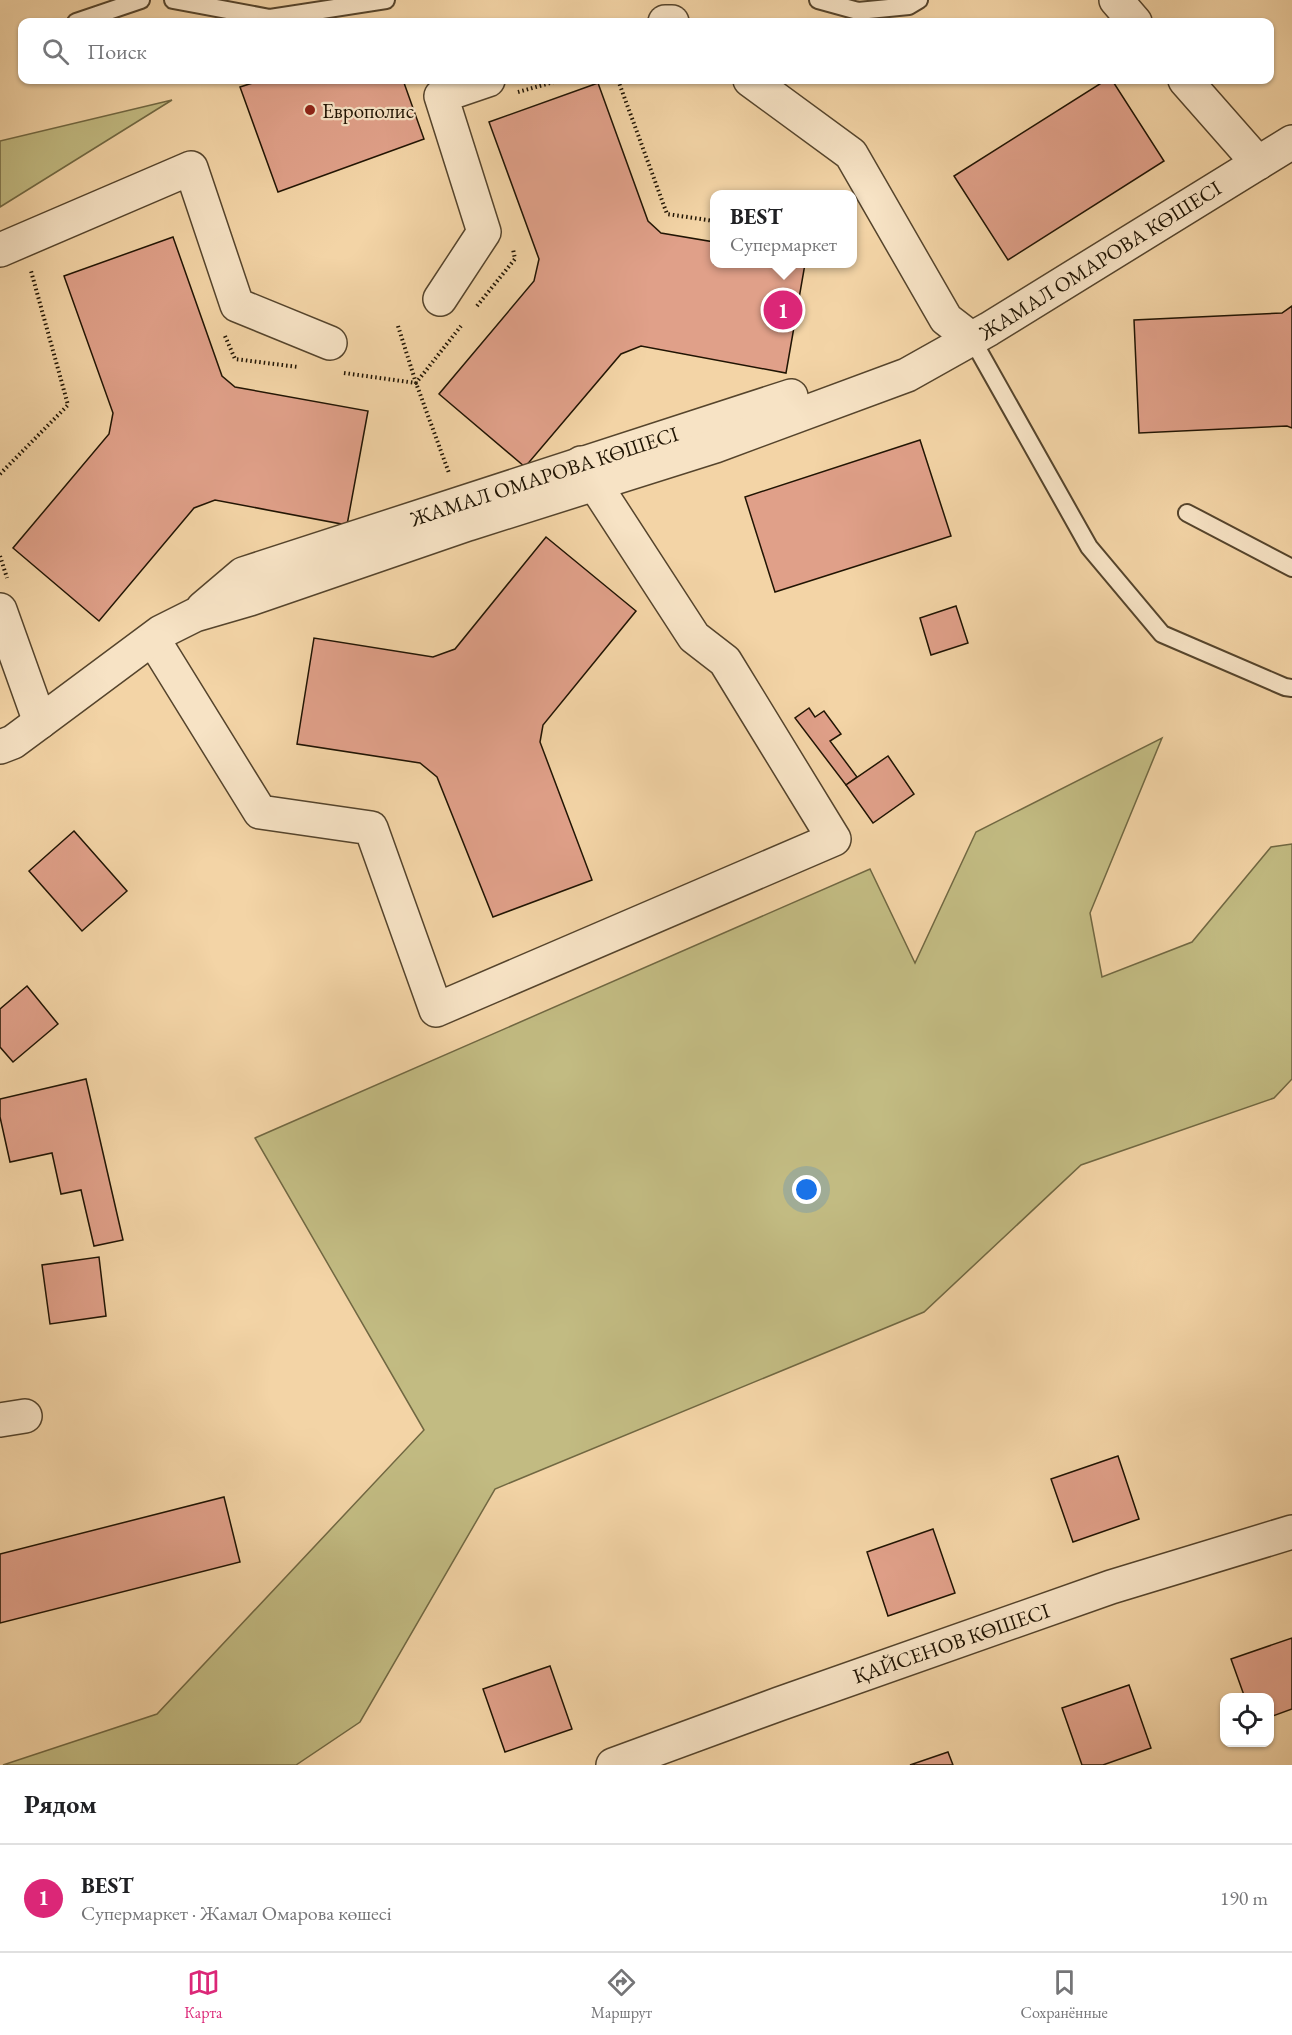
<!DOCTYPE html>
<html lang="ru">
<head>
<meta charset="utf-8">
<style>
	body { margin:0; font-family:"EB Garamond",serif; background:#f2f2f2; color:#202124 }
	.controls { position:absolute; right:18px; bottom:18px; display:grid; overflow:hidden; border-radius:12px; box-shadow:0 2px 4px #0004 }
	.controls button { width:54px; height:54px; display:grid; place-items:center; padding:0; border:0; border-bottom:2px solid #e0e0e0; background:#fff; color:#202124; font:30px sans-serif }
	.you { position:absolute; left:807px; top:1190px; width:21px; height:21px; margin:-15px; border:4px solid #fff; border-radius:50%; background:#1a73e8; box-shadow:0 0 0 9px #1a73e833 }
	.badge { display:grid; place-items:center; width:39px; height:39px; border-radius:50%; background:#db2777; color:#fff; font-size:20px; font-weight:700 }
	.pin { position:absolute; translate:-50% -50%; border:3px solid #fff; box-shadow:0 2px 6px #0006 }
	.popup { position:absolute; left:710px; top:190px; width:147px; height:78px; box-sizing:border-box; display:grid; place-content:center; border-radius:12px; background:#fff; filter:drop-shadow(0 2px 4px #0005); font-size:20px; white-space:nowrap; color:#757577 }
	.popup b { font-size:22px; color:#202124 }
	.popup::after { content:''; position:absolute; left:50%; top:100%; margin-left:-12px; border:12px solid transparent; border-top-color:#fff }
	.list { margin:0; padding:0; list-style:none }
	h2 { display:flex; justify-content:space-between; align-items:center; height:78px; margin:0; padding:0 24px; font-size:26px }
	h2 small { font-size:20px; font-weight:400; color:#757577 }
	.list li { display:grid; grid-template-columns:39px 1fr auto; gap:18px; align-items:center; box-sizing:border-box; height:108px; padding:0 24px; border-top:2px solid #e0e0e0 }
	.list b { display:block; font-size:22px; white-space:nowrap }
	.list p { margin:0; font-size:20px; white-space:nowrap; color:#757577 }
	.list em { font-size:20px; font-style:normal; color:#757577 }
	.icon { flex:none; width:33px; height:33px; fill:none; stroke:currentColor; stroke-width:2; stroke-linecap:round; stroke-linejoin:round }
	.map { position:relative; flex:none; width:1292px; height:1765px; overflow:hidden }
	.search { position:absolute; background:#fff; box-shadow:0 2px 4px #0004; left:18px; right:18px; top:18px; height:66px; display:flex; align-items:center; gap:15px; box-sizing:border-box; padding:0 21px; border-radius:12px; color:#757577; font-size:22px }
	.sheet { height:186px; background:#fff }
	nav { display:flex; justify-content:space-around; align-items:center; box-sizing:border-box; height:84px; border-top:2px solid #e0e0e0; background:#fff; font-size:16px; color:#757577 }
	nav a { display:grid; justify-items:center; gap:3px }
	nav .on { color:#db2777 }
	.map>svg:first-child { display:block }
	.green { fill:#c2bb82; stroke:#716842; stroke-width:1.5 }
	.building { fill:#e0a089; stroke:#201403; stroke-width:1.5 }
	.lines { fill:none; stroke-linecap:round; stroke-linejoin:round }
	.lane-casing { stroke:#55442c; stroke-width:20 }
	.street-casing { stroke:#55442c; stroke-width:36 }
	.path { stroke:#201403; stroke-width:4; stroke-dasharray:1.5 3; stroke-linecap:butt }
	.lane { stroke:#f7e3c5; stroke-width:16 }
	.street { stroke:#f7e3c5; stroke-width:33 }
	.poi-dot { fill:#8f2418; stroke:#f7e3c5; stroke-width:2 }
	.labels { text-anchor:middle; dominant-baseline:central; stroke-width:4.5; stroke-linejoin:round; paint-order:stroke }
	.poi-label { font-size:21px; fill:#201403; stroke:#f7e3c5; text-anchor:start }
	.street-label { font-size:21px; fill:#201403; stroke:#f7e3c5 }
</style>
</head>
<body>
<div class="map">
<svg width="1292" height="1765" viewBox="0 0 1292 1765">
	<rect width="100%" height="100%" fill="#f3d4a6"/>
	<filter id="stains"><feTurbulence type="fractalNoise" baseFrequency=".00333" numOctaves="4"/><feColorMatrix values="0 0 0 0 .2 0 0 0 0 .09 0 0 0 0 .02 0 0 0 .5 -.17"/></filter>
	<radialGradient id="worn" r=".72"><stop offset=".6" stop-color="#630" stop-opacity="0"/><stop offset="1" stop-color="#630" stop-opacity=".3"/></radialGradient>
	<g class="green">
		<path d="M 172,100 L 0,207 L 0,141 Z"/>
		<path d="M 1162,738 L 1090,913 L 1102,977 L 1192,942 L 1271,847 L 1292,844 L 1292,1079 L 1274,1098 L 1081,1165 L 924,1312 L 495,1489 L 360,1722 L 296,1765 L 3,1765 L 157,1714 L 424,1430 L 255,1138 L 870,869 L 915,963 L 976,832 Z"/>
	</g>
	<g class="building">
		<path d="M 262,80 L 403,80 L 424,139 L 278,192 L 240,87 Z"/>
		<path d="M 1106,80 L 1112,80 L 1164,161 L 1008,260 L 954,176 Z"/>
		<path d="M 598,83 L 648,221 L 661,233 L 714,242 L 714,264 L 805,264 L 786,373 L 641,346 L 621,354 L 525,467 L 439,394 L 534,281 L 539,259 L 489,122 Z"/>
		<path d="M 173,237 L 222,376 L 235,387 L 368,411 L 347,525 L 215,500 L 194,508 L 99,621 L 13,548 L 109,434 L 113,413 L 64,276 Z"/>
		<path d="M 1292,306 L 1292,428 L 1287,426 L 1139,433 L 1134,320 L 1282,313 Z"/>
		<path d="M 920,440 L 951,536 L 775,592 L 745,497 Z"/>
		<path d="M 546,537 L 636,611 L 543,725 L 540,742 L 592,880 L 493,917 L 437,777 L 420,763 L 297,744 L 314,638 L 433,657 L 455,649 Z"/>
		<path d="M 956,606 L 968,643 L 931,655 L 920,618 Z"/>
		<path d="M 809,708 L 815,717 L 824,711 L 841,734 L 830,741 L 857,777 L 846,785 L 795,718 Z"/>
		<path d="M 888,756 L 914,794 L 873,823 L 846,785 Z"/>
		<path d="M 74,831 L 127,891 L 82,931 L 29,871 Z"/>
		<path d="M 27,986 L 58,1024 L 13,1062 L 0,1047 L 0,1009 Z"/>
		<path d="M 86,1079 L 123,1240 L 94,1246 L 81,1190 L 61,1194 L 52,1153 L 10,1162 L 0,1117 L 0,1099 Z"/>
		<path d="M 99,1257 L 106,1316 L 50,1324 L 42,1265 Z"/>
		<path d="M 1118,1456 L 1139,1519 L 1073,1542 L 1051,1479 Z"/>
		<path d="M 224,1497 L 240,1562 L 0,1623 L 0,1554 Z"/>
		<path d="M 933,1529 L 955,1593 L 888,1616 L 867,1552 Z"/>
		<path d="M 1292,1638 L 1292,1709 L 1270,1717 L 1270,1698 L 1245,1698 L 1231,1659 Z"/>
		<path d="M 550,1666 L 572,1729 L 505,1752 L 483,1689 Z"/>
		<path d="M 1129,1685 L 1151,1748 L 1103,1765 L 1082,1765 L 1062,1708 Z"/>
		<path d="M 948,1752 L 953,1765 L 910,1765 Z"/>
	</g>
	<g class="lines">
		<defs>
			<g id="lane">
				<path d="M 173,0 L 270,18 L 386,0"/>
				<path d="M 818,0 L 858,11 L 909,6 L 919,0"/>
				<path d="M 76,22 L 141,0"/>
				<path d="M 972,339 L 1089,547 L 1162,634 L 1285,687 L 1292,688"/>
				<path d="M 1187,513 L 1292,568"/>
			</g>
			<g id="street">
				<path d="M 1116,0 L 1135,22"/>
				<path d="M 665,22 L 672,22"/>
				<path d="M 750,80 L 851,154 L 946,319 L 972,339"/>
				<path d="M 1185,80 L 1258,163"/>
				<path d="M 0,250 L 191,168 L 237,305 L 330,343"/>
				<path d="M 440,299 L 484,232 L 441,96 L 488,80"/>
				<path d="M 203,608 L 243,574 L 791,396"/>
				<path d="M 0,610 L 40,722"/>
				<path d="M 153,639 L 260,812 L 371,828 L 436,1010 L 834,839 L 725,661 L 694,637 L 581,463"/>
				<path d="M 0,747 L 13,742 L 40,722 L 161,632 L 195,615 L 250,599 L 468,524 L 715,446 L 907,375 L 989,329 L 1292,142"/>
				<path d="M 0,1420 L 25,1416"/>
				<path d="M 613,1765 L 779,1704 L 1111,1587 L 1292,1532"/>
			</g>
		</defs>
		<use href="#lane" class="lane-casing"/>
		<use href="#street" class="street-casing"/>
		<g class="path">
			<path d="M 618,80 L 667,214 L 714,221"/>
			<path d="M 518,92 L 561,80"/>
			<path d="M 477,306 L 515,259 L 513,249"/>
			<path d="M 398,326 L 416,383 L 449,473"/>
			<path d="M 225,336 L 235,359 L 298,367"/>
			<path d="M 344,373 L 416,383 L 461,326"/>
			<path d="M 0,474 L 68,405 L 31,271"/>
			<path d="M 0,556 L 7,578"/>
		</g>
		<use href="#lane" class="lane"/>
		<use href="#street" class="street"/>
	</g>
	<circle class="poi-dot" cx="310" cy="110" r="6"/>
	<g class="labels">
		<g class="poi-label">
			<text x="322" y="110">Европолис</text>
		</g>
		<g class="street-label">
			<text transform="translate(1100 260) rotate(-32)">ЖАМАЛ ОМАРОВА КӨШЕСІ</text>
			<text transform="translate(544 476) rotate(-18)">ЖАМАЛ ОМАРОВА КӨШЕСІ</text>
			<text transform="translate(951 1643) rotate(-19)">ҚАЙСЕНОВ КӨШЕСІ</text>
		</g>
	</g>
	<rect width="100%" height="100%" filter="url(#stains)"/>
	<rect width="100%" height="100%" fill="url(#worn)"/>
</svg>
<div class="controls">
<button><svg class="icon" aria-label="locate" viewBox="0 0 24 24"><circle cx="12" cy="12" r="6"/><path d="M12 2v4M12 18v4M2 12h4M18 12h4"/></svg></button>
</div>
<div class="you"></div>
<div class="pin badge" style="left:783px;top:310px">1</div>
<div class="popup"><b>BEST</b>Супермаркет</div>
<div class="search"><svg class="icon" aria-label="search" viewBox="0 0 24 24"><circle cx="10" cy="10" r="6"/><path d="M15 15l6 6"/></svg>Поиск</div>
</div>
<section class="sheet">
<h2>Рядом<small></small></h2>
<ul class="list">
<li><span class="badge">1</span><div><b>BEST</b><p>Супермаркет · Жамал Омарова көшесі</p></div><em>190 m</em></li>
</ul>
</section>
<nav>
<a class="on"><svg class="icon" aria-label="map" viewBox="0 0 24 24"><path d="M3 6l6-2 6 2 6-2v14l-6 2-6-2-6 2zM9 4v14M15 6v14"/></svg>Карта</a>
<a><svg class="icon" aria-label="directions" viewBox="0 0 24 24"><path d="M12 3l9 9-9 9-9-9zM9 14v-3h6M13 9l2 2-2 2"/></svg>Маршрут</a>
<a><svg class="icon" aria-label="saved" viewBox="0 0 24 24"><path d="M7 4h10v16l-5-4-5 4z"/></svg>Сохранённые</a>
</nav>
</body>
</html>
